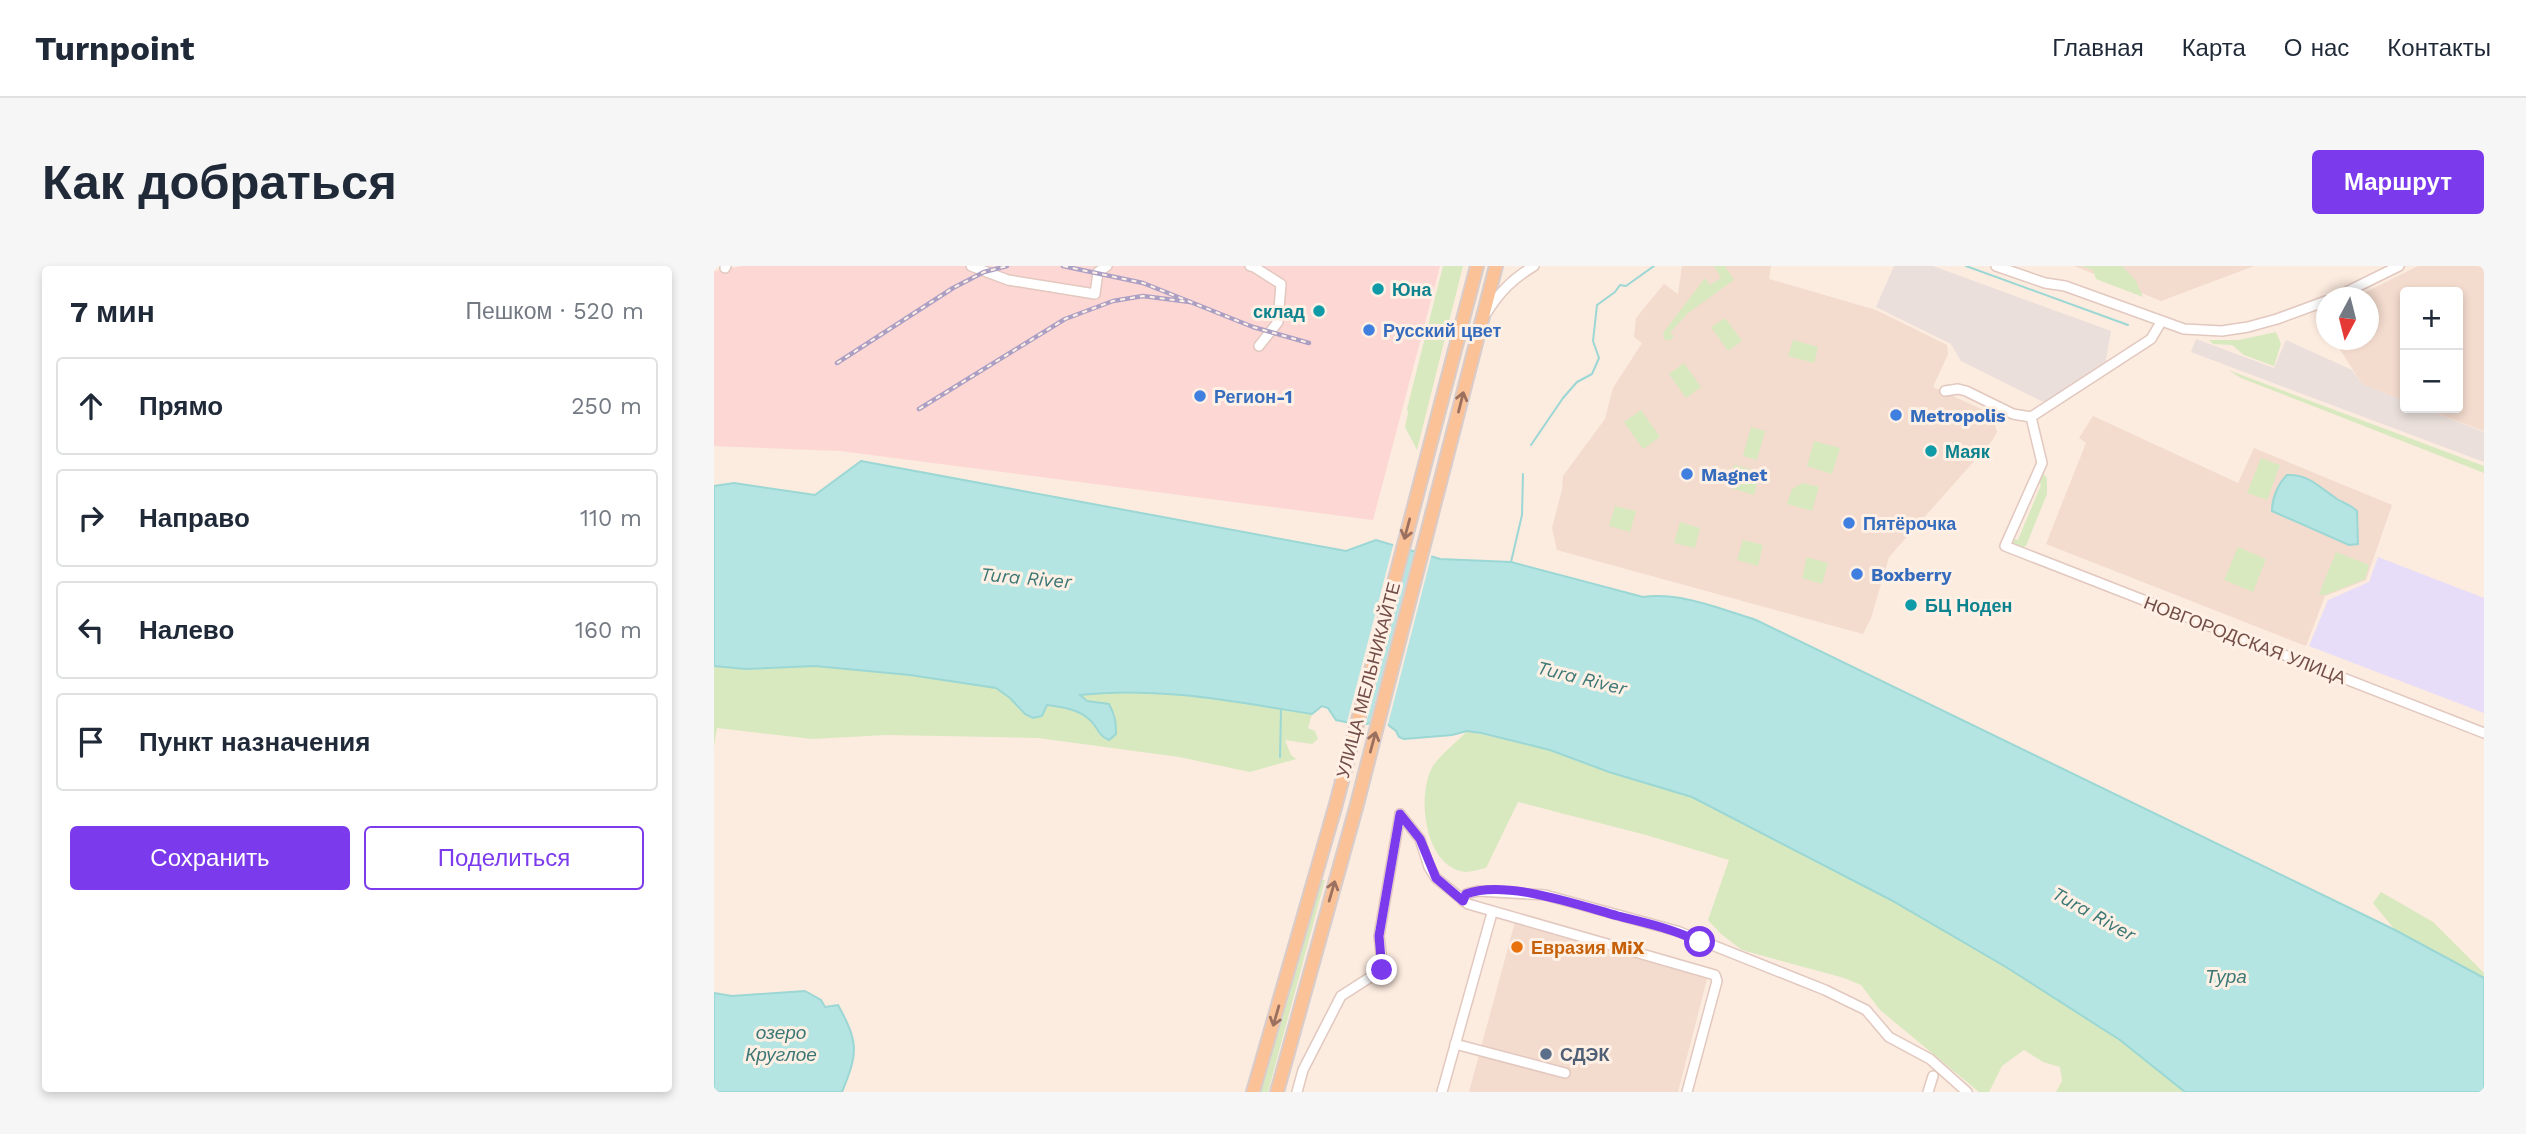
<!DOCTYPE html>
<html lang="ru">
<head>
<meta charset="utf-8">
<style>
	body { margin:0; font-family:"Work Sans",sans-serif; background:#f6f6f7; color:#1f2937 }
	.controls { position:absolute; right:21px; top:21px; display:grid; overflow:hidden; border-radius:7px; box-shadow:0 4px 10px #0003 }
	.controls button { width:63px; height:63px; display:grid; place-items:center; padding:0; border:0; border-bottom:2px solid #e0e1e3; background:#fff; color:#1f2937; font:35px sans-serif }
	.compass { position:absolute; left:1602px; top:21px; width:63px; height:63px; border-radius:50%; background:#fff; box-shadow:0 4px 10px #0003; rotate:187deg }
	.stop { position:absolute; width:21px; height:21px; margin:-16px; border:5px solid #7c3aed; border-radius:50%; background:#fff }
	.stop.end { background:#7c3aed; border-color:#fff; box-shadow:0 2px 7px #0008 }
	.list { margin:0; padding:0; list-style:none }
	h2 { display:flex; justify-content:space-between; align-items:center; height:91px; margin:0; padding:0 28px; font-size:30px }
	h2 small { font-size:23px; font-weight:400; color:#747a83 }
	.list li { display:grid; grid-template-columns:46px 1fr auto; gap:21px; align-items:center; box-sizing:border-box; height:98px; margin:0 14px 14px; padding:0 14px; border:2px solid #e0e1e3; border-radius:7px }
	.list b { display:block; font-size:26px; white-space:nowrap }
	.list em { font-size:23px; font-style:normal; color:#747a83 }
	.actions { display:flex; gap:14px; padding:21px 28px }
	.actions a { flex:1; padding:16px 0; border:2px solid #7c3aed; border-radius:7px; text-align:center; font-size:24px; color:#7c3aed }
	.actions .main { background:#7c3aed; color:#fff }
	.icon { flex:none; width:38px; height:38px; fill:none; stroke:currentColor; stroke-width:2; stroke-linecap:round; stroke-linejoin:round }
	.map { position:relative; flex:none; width:1770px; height:826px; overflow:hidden; border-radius:7px }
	header { display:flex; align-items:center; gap:42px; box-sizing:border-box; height:98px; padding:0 35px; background:#fff; border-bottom:2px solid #e0e1e3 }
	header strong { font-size:33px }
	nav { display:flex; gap:38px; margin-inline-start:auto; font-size:24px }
	.intro { display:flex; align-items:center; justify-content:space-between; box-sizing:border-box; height:168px; padding:0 42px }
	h1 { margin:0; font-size:49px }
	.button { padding:18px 32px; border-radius:7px; background:#7c3aed; color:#fff; font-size:24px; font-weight:700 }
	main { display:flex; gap:42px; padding:0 42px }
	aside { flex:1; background:#fff; border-radius:7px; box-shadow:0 4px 10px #0003 }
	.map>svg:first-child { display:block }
	.residential { fill:#f3dbce }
	.commercial { fill:#fdd7d3 }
	.industrial { fill:#eadfdb }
	.education { fill:#e8ddf8 }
	.green { fill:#d8e9bf }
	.water { fill:#b5e5e2; stroke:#9bd7d4; stroke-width:2 }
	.pier { fill:#fcebdf }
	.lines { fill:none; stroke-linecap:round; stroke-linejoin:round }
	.stream { stroke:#9bd7d4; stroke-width:2 }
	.minor-casing { stroke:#e2c8bf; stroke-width:12 }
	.major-casing { stroke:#d8cdcb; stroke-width:16 }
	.minor { stroke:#fff; stroke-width:9 }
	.major { stroke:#fbc197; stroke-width:12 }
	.rail-casing { stroke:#ac9fc4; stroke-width:4.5 }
	.rail { stroke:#fff0e5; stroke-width:2; stroke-dasharray:5; stroke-linecap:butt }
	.oneway { stroke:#9b705f }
	.route { stroke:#7c3aed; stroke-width:9 }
	.culture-dot { fill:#0f9aa8; stroke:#fff0e5; stroke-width:2.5 }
	.shop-dot { fill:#3f7fe0; stroke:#fff0e5; stroke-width:2.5 }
	.food-dot { fill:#e8710a; stroke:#fff0e5; stroke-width:2.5 }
	.service-dot { fill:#5c6f8a; stroke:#fff0e5; stroke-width:2.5 }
	.labels { text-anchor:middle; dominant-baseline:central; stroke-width:6; stroke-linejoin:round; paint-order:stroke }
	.culture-label { font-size:18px; font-weight:bold; fill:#0d838f; stroke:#fff0e5; text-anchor:start }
	.shop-label { font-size:18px; font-weight:bold; fill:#366cbe; stroke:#fff0e5; text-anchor:start }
	.street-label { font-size:18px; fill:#724e47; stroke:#fff0e5 }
	.food-label { font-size:18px; font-weight:bold; fill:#c56008; stroke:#fff0e5; text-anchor:start }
	.service-label { font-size:18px; font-weight:bold; fill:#4e5e75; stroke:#fff0e5; text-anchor:start }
	.water-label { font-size:19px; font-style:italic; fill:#3c7876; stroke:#fff0e5 }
</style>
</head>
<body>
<header>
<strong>Turnpoint</strong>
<nav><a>Главная</a><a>Карта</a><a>О нас</a><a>Контакты</a></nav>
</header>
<div class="intro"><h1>Как добраться</h1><a class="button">Маршрут</a></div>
<main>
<aside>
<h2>7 мин<small>Пешком · 520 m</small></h2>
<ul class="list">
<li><svg class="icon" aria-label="ahead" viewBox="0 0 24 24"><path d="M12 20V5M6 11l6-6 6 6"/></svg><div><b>Прямо</b></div><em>250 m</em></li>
<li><svg class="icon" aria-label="right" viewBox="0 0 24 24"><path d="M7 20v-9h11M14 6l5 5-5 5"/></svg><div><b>Направо</b></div><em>110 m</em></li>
<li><svg class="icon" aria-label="left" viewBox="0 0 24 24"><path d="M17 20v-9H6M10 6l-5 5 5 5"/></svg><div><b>Налево</b></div><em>160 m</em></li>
<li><svg class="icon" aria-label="arrive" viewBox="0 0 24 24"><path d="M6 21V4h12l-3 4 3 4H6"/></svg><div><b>Пункт назначения</b></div></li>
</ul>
<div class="actions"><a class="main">Сохранить</a><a>Поделиться</a></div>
</aside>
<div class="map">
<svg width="1770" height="826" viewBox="0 0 1770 826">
	<rect width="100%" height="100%" fill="#fcebdf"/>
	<g class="residential">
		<path d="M 968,0 L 1057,0 L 1055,13 L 1162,44 L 1233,79 L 1234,88 L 1219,121 L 1278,148 L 1283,166 L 1278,175 L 1175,291 L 1157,352 L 1149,368 L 843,284 L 838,262 L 848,224 L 849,210 L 891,153 L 899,122 L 928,77 L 920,71 L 922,52 L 950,18 L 964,28 Z"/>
		<path d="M 1360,0 L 1540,0 L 1447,35 Z"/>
		<path d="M 1704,0 L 1770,0 L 1770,165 L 1708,142 L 1744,142 L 1744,26 L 1691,26 L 1691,135 L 1648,118 L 1620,74 L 1654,74 L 1654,32 L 1642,31 Z"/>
		<path d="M 1379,150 L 1524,217 L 1540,182 L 1678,239 L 1652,314 L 1611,330 L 1592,380 L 1332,278 L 1372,177 L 1365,172 Z"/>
		<path d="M 801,656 L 994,709 L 964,826 L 755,826 Z"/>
	</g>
	<path class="commercial" d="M 29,0 L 726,0 L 659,254 L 126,185 L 0,180 L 0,5 Z"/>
	<g class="industrial">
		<path d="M 1180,0 L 1219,0 L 1397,65 L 1391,99 L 1332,137 L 1323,133 L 1247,95 L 1237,78 L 1162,41 Z"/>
		<path d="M 1482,73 L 1560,102 L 1572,74 L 1638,104 L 1648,118 L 1691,135 L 1691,142 L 1708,142 L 1770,166 L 1770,196 L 1477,86 Z"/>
	</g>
	<path class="education" d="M 1664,291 L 1770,332 L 1770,447 L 1595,380 L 1614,334 L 1655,316 Z"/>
	<g class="green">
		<path d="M 729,0 L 749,0 L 703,184 L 691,161 L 694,147 L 693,143 Z"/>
		<path d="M 1000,0 L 1011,0 L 1020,14 L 974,47 L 956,67 L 960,70 L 957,74 L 951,74 L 949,67 L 991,12 L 996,19 L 1007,12 Z"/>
		<path d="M 1367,0 L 1408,0 L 1422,15 L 1429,31 L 1382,13 L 1379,4 Z"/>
		<path d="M 1011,52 L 1028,75 L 1014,85 L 997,61 Z"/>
		<path d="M 1562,66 L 1567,78 L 1560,100 L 1530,89 L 1518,79 L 1499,78 L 1495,74 L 1525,74 Z"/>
		<path d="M 1079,74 L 1104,81 L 1100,97 L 1074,90 Z"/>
		<path d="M 970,97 L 987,121 L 972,132 L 955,108 Z"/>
		<path d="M 1514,104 L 1770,200 L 1770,207 L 1527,112 Z"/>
		<path d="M 927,144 L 946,171 L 929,183 L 910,156 Z"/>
		<path d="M 1037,161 L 1051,165 L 1043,194 L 1029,190 Z"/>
		<path d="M 1100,175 L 1126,182 L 1118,208 L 1093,200 Z"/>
		<path d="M 1547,192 L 1566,199 L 1553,234 L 1533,227 Z"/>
		<path d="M 1020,199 L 1036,203 L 1044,214 L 1040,229 L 1014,221 Z"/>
		<path d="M 1328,206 L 1333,212 L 1333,228 L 1312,280 L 1307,282 L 1299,277 L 1300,273 L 1304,274 L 1327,219 L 1324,216 Z"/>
		<path d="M 1089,217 L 1105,221 L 1098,245 L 1073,238 L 1078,223 Z"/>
		<path d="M 901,240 L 922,245 L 916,266 L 895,260 Z"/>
		<path d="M 966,256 L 986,262 L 981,282 L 960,277 Z"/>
		<path d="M 1029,274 L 1049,279 L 1044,300 L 1023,294 Z"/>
		<path d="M 1524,281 L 1552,293 L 1539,326 L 1510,314 Z"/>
		<path d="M 1622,286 L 1655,299 L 1651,313 L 1611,329 L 1605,328 Z"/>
		<path d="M 1093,291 L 1114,297 L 1108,318 L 1088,312 Z"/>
		<path d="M 0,400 L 32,403 L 101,400 L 196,409 L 282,422 L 296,432 L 311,448 L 332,439 L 356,442 L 377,454 L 386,470 L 401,449 L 395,438 L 373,435 L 365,429 C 443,420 521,436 598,448 L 594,462 L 601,465 L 604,473 L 598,478 L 571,474 L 577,489 L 582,493 L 536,506 L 465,491 L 324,472 L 173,469 L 98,473 L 3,462 L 0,480 Z"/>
		<path d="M 753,465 L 836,484 L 895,506 L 978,531 L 1177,634 L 1292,701 L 1406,774 L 1471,826 L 1342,826 L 1348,815 L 1346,801 L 1329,796 L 1310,784 L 1288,800 L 1275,826 L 1265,826 L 1166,744 L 1147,719 L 1130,712 L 1028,684 L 1007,668 L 994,654 L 1015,594 L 932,569 L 804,536 L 772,602 C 766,603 757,606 751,606 C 710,601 702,528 719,500 C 727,488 743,476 753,465 Z"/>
		<path d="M 608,614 L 611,614 L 554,826 L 547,826 Z"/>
		<path d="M 1667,626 L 1719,656 L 1770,707 L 1770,712 L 1681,664 L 1659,637 Z"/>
	</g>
	<g class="water">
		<path d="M 147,195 L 632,285 L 662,274 L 726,293 L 797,296 L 929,331 C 967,326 1007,343 1042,354 L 1681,664 L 1770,712 L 1770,826 L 1471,826 L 1406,774 L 1292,701 L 1177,634 L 978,531 L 895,506 L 836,484 L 767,467 L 753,465 L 738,469 L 690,473 L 685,471 L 682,465 L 669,455 L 646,459 L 622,454 L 614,442 L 608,440 L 598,448 C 522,436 443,420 366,429 L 373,435 L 395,438 C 401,449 402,456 402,468 L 395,474 C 382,468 385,462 376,454 C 365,443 347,441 333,439 L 328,450 L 319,452 L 311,448 L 296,432 L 282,422 L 196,409 L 101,400 L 32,403 L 0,400 L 0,220 L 20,217 L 101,229 Z"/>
		<path d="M 1573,209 C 1595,208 1606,222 1623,233 C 1630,237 1637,239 1643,245 L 1644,278 L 1635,279 L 1558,245 C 1558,232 1564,218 1573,209 Z"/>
		<path d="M 91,725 L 107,734 L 111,741 L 124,739 C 145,777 144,787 128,826 L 0,826 L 0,727 L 18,730 Z"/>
	</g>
	<g class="pier">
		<path d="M 680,276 L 697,281 L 651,461 L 632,460 Z"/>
		<path d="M 701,282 L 718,287 L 673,462 L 668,458 L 655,460 Z"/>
	</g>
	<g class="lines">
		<g class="stream">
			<path d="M 1252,0 L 1414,59"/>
			<path d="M 817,179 L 849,132 L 863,116 L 878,108 L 885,92 L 879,75 L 883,39 L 901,26 L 906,19 L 912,20 L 940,0"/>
			<path d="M 797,296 L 808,249 L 809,208"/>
			<path d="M 566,491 L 567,443"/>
		</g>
		<defs>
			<g id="minor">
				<path d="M 257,0 L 294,14 L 381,28 L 384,6 L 393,0"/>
				<path d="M 536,0 L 540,1 L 567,18 L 564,56 L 545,80"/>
				<path d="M 1282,0 L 1331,17 L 1351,20 L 1470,63 L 1508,65 L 1534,61 L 1563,53 L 1612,35"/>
				<path d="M 11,2 L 12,0"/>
				<path d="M 1620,32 L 1685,0"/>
				<path d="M 773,46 C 786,26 798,13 820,0"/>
				<path d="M 1231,125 L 1244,123 L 1252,125 L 1299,148 L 1317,151 L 1437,73 L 1447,56"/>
				<path d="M 1317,151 L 1328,197 L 1291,280 L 1770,467"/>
				<path d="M 686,548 L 706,573 L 715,601 L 722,612 L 754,638 L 1001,709 L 1003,715 L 973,826"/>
				<path d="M 749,635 L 752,628 L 764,625 L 831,629 L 963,665 L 1111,724 L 1152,744 L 1175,771 L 1216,793 L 1253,826"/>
				<path d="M 741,778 L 851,807"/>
				<path d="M 583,826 L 589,804 L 627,730 L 669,703 L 665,670 L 686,548"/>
				<path d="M 728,826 L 778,647"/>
				<path d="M 1214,826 L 1219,810"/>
			</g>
			<g id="major">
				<path d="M 539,826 L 622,538 L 763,0"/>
				<path d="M 563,826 L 642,542 L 782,0"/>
			</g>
		</defs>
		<use href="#minor" class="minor-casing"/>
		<use href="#major" class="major-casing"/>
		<use href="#minor" class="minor"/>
		<use href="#major" class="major"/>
		<defs>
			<g id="rail">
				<path d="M 349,0 L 429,17 L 539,61 L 595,77"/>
				<path d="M 123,97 L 239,22 L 270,6 L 293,0"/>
				<path d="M 205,143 L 351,53 L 399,35 L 429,30 L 476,36"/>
			</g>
		</defs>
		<use href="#rail" class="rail-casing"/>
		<use href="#rail" class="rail"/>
	</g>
	<defs><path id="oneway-shaft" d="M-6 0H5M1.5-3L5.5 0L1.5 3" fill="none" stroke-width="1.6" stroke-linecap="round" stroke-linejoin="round" transform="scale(1.75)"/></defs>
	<g class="oneway">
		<use href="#oneway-shaft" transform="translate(747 136) rotate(-76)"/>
		<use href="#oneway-shaft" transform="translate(693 263) rotate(105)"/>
		<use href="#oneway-shaft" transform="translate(659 476) rotate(-75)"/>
		<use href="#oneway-shaft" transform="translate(618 625) rotate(-74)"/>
		<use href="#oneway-shaft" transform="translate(562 750) rotate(106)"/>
	</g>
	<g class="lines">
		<path class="route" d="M 668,704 L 665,670 L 686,548 L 706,573 L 722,612 L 749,635 L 752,628 C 791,613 864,639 904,650 C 933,657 959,663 986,676"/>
	</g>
	<g class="culture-dot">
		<circle cx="664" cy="23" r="7"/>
		<circle cx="605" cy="45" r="7"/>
		<circle cx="1217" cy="185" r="7"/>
		<circle cx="1197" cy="339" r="7"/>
	</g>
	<g class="shop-dot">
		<circle cx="655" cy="64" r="7"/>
		<circle cx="486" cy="130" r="7"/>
		<circle cx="1182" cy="149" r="7"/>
		<circle cx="973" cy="208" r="7"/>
		<circle cx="1135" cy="257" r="7"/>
		<circle cx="1143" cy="308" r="7"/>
	</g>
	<circle class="food-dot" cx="803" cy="681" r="7"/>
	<circle class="service-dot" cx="832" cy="788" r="7"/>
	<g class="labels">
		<g class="culture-label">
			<text x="678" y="23">Юна</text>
			<text x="591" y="45" text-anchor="end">склад</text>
			<text x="1231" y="185">Маяк</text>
			<text x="1211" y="339">БЦ Ноден</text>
		</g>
		<g class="shop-label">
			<text x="669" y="64">Русский цвет</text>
			<text x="500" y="130">Регион-1</text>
			<text x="1196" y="149">Metropolis</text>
			<text x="987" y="208">Magnet</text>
			<text x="1149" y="257">Пятёрочка</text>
			<text x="1157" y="308">Boxberry</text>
		</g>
		<g class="street-label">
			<text transform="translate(1531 374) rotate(21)">НОВГОРОДСКАЯ УЛИЦА</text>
			<text transform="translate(654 414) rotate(-75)">УЛИЦА МЕЛЬНИКАЙТЕ</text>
		</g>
		<g class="food-label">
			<text x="817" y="681">Евразия MiX</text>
		</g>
		<g class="service-label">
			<text x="846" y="788">СДЭК</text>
		</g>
		<g class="water-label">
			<text transform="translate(312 312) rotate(5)">Tura River</text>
			<text transform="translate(868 412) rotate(14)">Tura River</text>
			<text transform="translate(1380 648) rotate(29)">Tura River</text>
			<text x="1512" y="710">Тура</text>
			<text x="67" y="766">озеро<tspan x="67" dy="22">Круглое</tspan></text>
		</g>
	</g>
</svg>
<div class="controls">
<button>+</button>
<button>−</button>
</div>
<svg class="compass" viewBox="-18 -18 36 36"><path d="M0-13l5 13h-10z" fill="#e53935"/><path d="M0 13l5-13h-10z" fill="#747a83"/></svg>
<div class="stop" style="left:986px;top:676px"></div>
<div class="stop end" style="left:668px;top:704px"></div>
</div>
</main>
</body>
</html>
